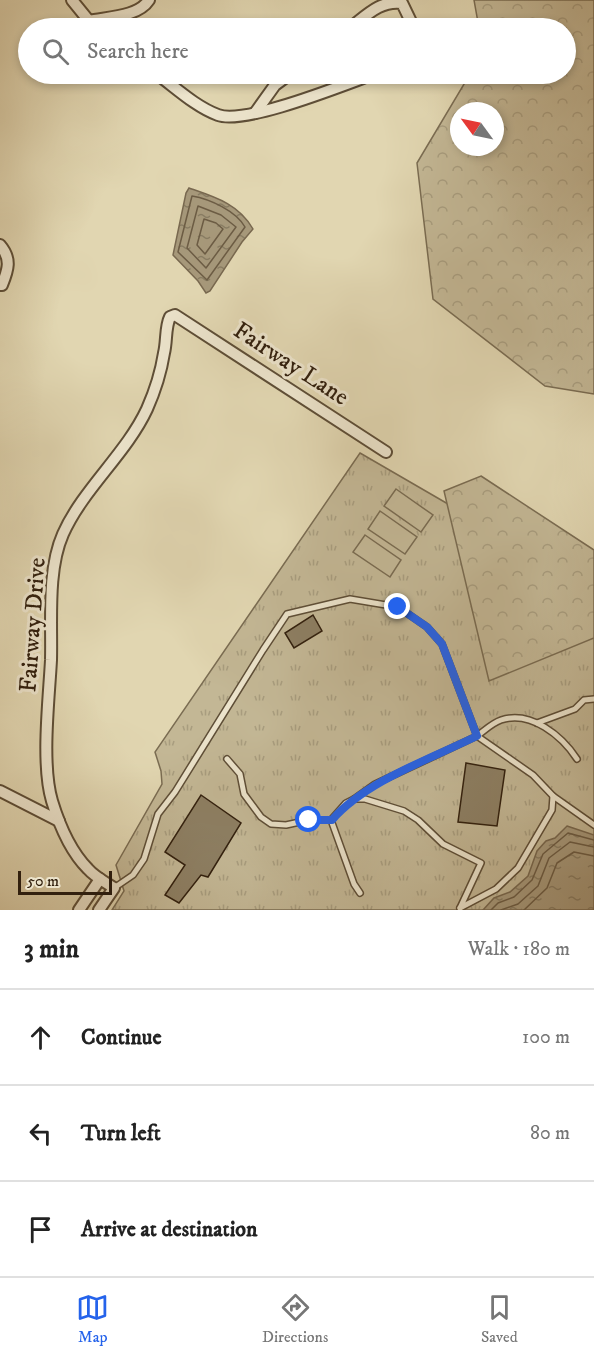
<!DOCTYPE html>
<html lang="en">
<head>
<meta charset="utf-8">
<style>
	body { margin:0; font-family:"IM FELL DW Pica",serif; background:#f2f2f2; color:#222 }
	.compass { position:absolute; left:450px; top:102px; width:54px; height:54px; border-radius:50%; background:#fff; box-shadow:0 3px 9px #0003; rotate:303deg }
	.scale { position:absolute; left:18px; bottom:15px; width:94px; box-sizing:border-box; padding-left:6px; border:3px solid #32200e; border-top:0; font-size:16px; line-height:21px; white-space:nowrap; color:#32200e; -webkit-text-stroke:4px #ece4cc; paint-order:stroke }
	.stop { position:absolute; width:18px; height:18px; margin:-14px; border:4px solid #2563eb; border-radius:50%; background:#fff }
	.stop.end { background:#2563eb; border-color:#fff; box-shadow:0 2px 6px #0008 }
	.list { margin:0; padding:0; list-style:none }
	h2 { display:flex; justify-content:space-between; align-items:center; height:78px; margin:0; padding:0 24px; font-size:26px }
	h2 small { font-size:20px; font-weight:400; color:#767676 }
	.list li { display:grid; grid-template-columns:39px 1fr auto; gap:18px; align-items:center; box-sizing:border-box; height:96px; padding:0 24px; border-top:2px solid #e0e0e0 }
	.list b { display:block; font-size:22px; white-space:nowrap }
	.list em { font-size:20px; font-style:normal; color:#767676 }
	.icon { flex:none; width:33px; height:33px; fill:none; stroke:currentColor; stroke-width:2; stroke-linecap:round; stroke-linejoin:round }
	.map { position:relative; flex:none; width:594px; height:910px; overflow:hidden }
	.search { position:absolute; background:#fff; box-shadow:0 3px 9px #0003; left:18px; right:18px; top:18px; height:66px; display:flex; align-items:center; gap:15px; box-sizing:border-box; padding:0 21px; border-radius:33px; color:#767676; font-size:22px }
	.sheet { height:366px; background:#fff }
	nav { display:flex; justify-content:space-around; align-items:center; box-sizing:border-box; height:84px; border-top:2px solid #e0e0e0; background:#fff; font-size:16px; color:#767676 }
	nav a { display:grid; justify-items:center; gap:3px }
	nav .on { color:#2563eb }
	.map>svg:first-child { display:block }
	.grass { fill:url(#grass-tufts); stroke:#7a6c52; stroke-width:1.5 }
	.forest { fill:url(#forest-crowns); stroke:#7a6c52; stroke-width:1.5; fill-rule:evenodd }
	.garden { fill:#c3b795; stroke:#7a6c52; stroke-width:1.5 }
	.water { fill:url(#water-ripples); stroke:#78684f; stroke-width:1.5 }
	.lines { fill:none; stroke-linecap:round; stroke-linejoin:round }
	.shore { stroke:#6c5c44; stroke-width:1.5 }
	.building { fill:#8d7f63; stroke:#32200e; stroke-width:1.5 }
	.service-casing { stroke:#5e4e37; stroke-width:8 }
	.minor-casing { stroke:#5e4e37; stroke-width:14 }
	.service { stroke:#ece4cc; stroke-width:5 }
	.minor { stroke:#ece4cc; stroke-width:10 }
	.route { stroke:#2563eb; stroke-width:8 }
	.labels { text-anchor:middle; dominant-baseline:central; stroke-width:6; stroke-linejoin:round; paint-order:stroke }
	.street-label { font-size:24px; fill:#32200e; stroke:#ece4cc }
</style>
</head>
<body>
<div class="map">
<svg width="594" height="910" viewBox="0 0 594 910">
	<defs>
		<pattern id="grass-tufts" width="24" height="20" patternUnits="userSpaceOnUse" patternTransform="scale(1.5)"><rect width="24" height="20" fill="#c3b795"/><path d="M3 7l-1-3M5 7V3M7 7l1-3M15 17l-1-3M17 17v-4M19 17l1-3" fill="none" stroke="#a89d7f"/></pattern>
		<pattern id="forest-crowns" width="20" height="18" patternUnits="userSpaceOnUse" patternTransform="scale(1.5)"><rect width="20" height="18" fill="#c3b795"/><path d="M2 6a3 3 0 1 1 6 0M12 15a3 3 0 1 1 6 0" fill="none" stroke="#a89d7f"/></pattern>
		<pattern id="water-ripples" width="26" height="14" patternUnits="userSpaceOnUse" patternTransform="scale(1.5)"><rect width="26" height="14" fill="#a6987a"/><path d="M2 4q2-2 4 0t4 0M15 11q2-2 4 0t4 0" fill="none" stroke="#887c62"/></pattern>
	</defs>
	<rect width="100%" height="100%" fill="#e1d6b1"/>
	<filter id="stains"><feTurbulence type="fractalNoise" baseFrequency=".00333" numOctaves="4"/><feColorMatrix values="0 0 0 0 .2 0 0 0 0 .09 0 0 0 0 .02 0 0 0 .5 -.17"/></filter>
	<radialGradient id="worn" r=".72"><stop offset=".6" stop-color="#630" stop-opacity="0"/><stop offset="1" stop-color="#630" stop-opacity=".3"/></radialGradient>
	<path class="grass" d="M 360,453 L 448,504 L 594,607 L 594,910 L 112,910 L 124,891 L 116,865 L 162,784 L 161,771 L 155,752 Z"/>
	<g class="forest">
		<path d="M 474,0 L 594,0 L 594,394 L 545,386 L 433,299 L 417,163 L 470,74 L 566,74 L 566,28 L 479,28 ZM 459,111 L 495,111 L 495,147 L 459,147 Z"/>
		<path d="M 481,476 L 594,550 L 594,638 L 489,681 L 444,491 Z"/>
	</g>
	<g class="garden">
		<path d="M 396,489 L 433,515 L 421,532 L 384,506 Z"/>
		<path d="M 380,511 L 417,537 L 405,554 L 368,529 Z"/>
		<path d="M 365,535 L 401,560 L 390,577 L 353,552 Z"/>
	</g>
	<g class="water">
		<path d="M 189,188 C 215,197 239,204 253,229 L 242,242 L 210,291 L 206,293 L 198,281 L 173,255 L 186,193 Z"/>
		<path d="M 567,826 L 594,835 L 594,910 L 483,910 L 494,898 L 510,892 L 528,876 L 537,851 L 546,841 L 555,838 Z"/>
	</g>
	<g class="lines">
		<g class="shore">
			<path d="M 192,196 C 210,199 236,211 245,227 L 207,280 L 178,252 Z"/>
			<path d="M 198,206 L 221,215 L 236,227 L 206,268 L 187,248 Z"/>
			<path d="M 204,219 L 216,223 L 223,229 L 205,254 L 197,245 Z"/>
			<path d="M 491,910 L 498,903 L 514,897 L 532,880 L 543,854 L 568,833 L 594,840"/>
			<path d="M 501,910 L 518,904 L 538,886 L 549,858 L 570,842 L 594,847"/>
			<path d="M 524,910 L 547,888 L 557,863 L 574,852 L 594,856"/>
		</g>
	</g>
	<g class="building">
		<path d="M 313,615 L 322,631 L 294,648 L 285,633 Z"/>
		<path d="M 466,763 L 505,770 L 497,826 L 458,822 Z"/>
		<path d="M 201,795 L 241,823 L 208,877 L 201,875 L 179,903 L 165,895 L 185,865 L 165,852 Z"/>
	</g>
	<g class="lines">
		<defs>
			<g id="service">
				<path d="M 537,723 L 575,709 L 584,700 L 594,699"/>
				<path d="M 227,759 L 240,774 L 244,794 L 261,817 L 271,824 L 286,825 L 309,820 L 331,820"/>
				<path d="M 553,796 L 594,825"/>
				<path d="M 114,888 L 133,875 L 144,859 L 158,814 L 175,792 L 263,650 L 287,614 L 350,599 L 398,607 L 427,627 L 442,644 L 477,736 L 375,784 L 354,799"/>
				<path d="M 360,893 L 354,884 L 331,820 L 346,803 L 354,799 L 365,799 L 404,811 L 418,820 L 443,844 L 481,863 L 460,908"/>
				<path d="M 460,908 L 496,889 L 518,868 L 552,810 L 553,796 L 533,775 L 477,736 C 484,731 492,723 501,720 C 531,710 562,736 577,759"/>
			</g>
			<g id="minor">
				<path d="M 72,0 L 89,21 L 99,28"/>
				<path d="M 89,21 C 108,17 138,17 149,0"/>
				<path d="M 350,28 C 366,16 380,0 402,3 L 414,28"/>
				<path d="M 157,74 C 176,88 196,107 218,115 C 245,125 343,85 374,74"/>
				<path d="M 255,113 L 275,85 L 290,74"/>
				<path d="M 0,245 C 12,259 8,270 2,285 L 0,285"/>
				<path d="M 0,791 L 59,821"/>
				<path d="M 79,910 L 100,879"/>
				<path d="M 99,910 L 114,888 C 105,882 95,877 88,869 C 71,852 59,824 52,801 C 41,764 49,699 51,660 C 52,621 47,570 63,534 C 83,489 126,454 147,409 C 155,391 161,372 164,353 C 167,341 165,327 170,317 L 175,315 L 386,452"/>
			</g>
		</defs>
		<use href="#service" class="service-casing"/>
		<use href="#minor" class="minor-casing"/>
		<use href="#service" class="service"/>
		<use href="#minor" class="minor"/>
	</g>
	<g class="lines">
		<path class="route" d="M 309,820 L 332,820 C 366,781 430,759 477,736 L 442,644 L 427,627 L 398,607"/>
	</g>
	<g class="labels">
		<g class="street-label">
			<text transform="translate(291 364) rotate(33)">Fairway Lane</text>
			<text transform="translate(33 625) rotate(-86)">Fairway Drive</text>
		</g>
	</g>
	<rect width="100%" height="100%" filter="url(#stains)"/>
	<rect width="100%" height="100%" fill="url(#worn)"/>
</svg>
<svg class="compass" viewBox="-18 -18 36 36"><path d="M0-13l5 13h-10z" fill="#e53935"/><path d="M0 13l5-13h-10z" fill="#767676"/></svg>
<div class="scale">50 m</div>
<div class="stop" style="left:309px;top:820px"></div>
<div class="stop end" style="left:398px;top:607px"></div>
<div class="search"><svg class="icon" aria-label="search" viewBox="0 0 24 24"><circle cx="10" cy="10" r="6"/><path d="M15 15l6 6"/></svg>Search here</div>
</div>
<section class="sheet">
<h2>3 min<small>Walk · 180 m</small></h2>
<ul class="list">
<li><svg class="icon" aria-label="ahead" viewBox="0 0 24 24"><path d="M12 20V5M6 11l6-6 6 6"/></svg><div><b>Continue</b></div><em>100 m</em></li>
<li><svg class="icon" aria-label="left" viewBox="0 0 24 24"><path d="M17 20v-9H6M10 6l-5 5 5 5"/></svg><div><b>Turn left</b></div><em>80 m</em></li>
<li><svg class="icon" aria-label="arrive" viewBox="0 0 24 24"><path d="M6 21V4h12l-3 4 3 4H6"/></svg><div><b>Arrive at destination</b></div></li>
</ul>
</section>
<nav>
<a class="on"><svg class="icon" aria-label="map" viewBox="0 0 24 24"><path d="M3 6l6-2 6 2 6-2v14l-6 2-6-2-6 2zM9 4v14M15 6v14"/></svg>Map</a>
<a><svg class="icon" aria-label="directions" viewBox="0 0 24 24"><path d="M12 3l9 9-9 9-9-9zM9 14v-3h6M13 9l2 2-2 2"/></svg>Directions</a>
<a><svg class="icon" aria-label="saved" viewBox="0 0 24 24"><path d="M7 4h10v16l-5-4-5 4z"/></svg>Saved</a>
</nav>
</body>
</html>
